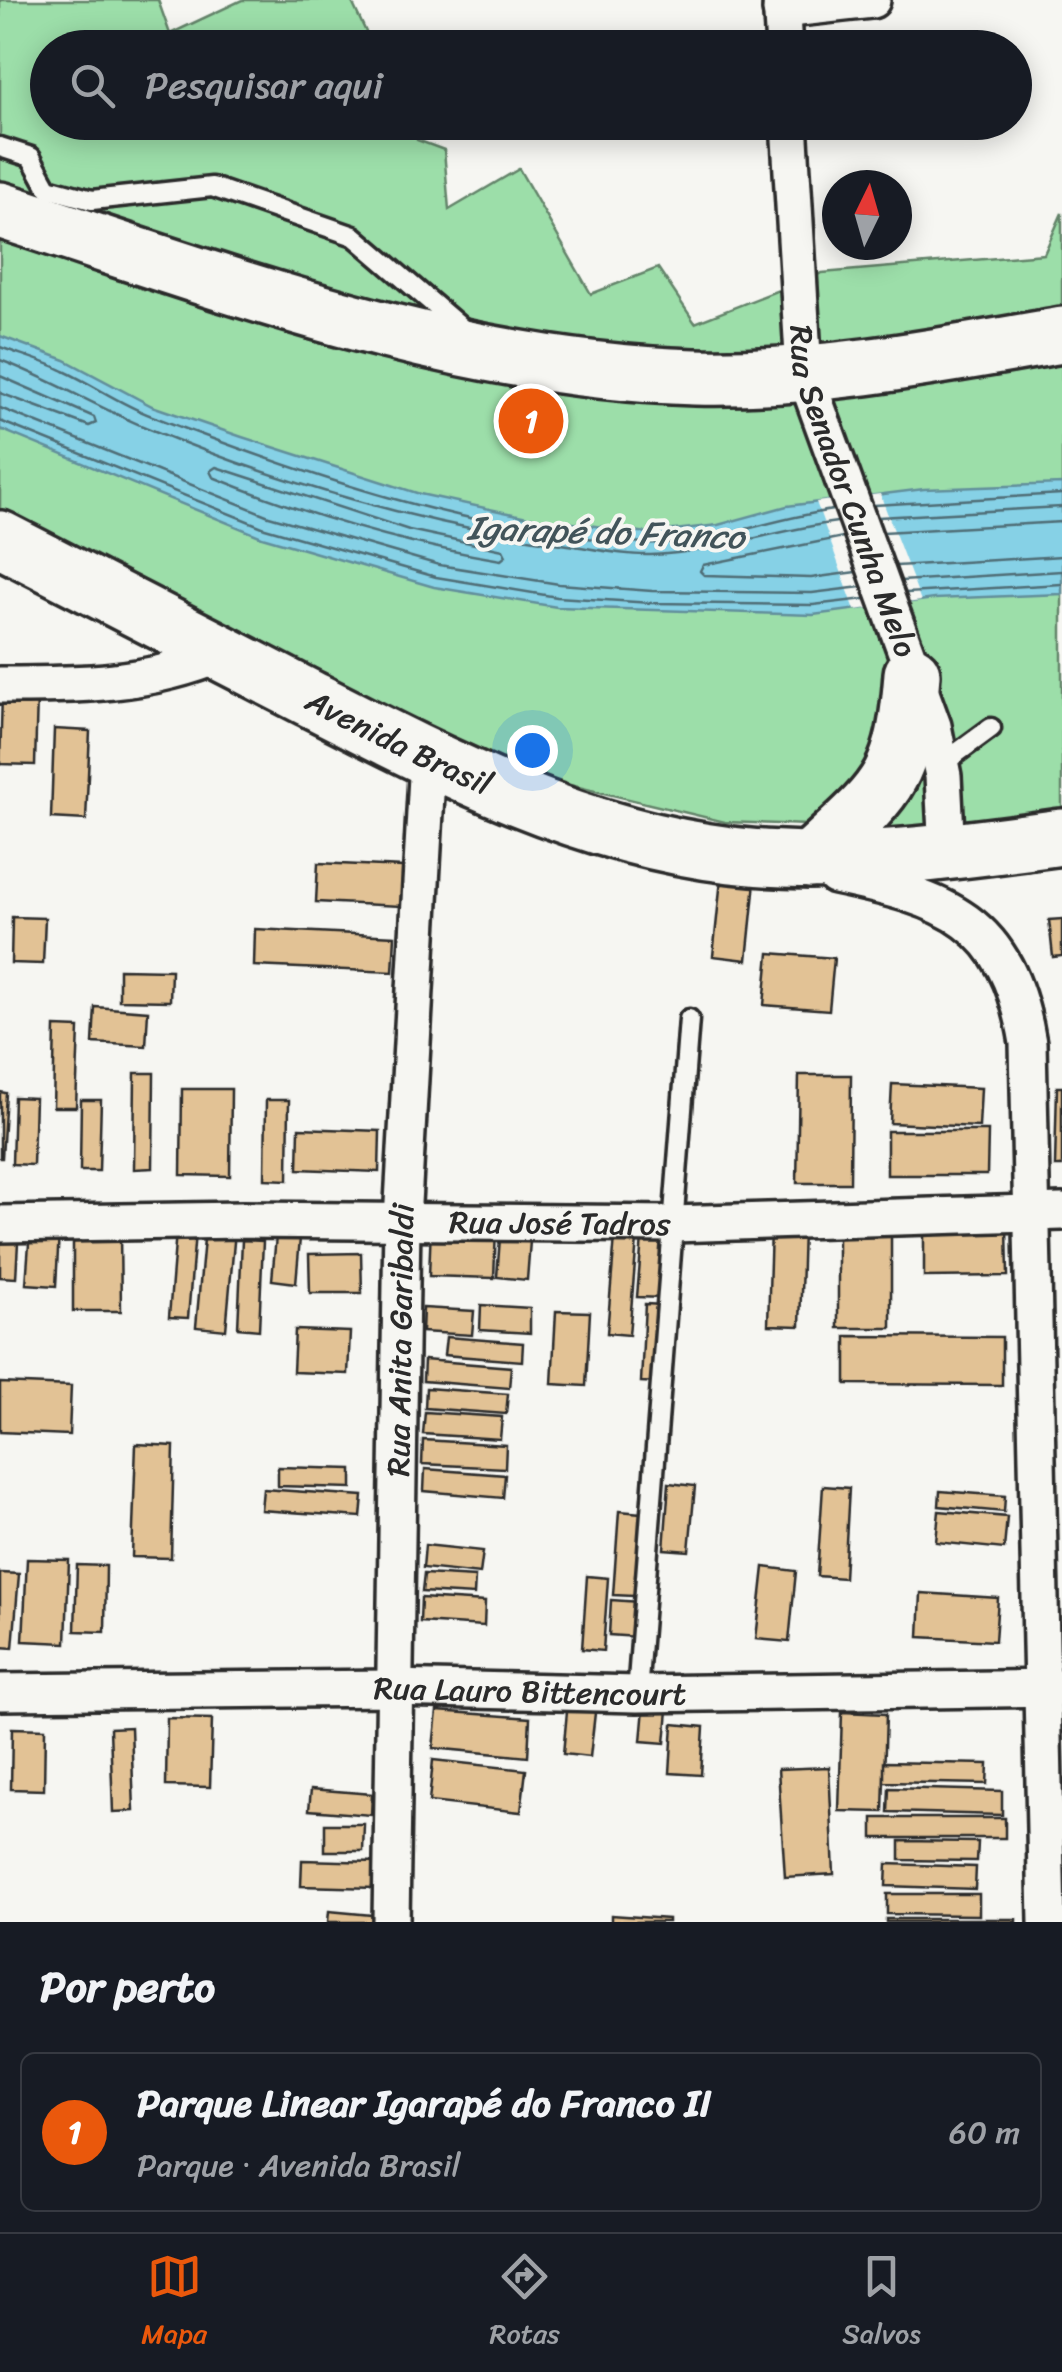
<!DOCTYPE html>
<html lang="pt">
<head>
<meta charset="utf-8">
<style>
	body { margin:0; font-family:Sriracha,sans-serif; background:#20242c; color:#f1f3f6 }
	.compass { position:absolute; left:822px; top:170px; width:90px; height:90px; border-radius:50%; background:#171b24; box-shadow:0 5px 25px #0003; rotate:5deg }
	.you { position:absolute; left:532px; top:750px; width:35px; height:35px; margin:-25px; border:8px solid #fff; border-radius:50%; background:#1a73e8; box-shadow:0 0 0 15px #1a73e833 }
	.badge { display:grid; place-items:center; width:65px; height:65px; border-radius:50%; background:#ea580c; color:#fff; font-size:32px; font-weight:700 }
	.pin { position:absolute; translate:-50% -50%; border:5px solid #fff; box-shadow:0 2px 10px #0006 }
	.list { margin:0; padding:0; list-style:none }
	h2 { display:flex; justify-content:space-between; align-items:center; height:130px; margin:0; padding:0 40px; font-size:42px }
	h2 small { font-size:32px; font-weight:400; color:#9ea1a6 }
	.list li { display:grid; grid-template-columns:65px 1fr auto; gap:30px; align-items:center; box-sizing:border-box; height:160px; margin:0 20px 20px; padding:0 20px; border:2px solid #363941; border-radius:15px }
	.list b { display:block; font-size:38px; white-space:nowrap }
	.list p { margin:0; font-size:32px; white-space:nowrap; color:#9ea1a6 }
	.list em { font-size:32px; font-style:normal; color:#9ea1a6 }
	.icon { flex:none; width:55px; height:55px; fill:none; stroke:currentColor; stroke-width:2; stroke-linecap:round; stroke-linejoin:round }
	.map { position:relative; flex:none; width:1062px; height:1922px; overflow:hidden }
	.search { position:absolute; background:#171b24; box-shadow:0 5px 25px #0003; left:30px; right:30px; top:30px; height:110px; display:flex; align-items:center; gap:25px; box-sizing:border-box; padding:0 35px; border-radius:55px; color:#9ea1a6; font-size:38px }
	.sheet { height:310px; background:#171b24 }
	nav { display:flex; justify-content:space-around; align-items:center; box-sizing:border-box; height:140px; border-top:2px solid #363941; background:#171b24; font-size:28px; color:#9ea1a6 }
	nav a { display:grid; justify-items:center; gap:5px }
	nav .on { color:#ea580c }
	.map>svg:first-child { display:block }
	.green { fill:#9cdea9; stroke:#64846a; stroke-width:2.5 }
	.water { fill:#86d1e6; stroke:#628f9b; stroke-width:2.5 }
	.pier { fill:#f6f6f2 }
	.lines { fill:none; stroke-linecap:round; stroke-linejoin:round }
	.shore { stroke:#4f6d76; stroke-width:2.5 }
	.building { fill:#e2c295; stroke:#2b2b2b; stroke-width:2.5 }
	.service-casing { stroke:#2b2b2b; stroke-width:25 }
	.minor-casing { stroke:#2b2b2b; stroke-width:42 }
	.trunk-casing { stroke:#2b2b2b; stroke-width:62 }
	.service { stroke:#f6f6f2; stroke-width:18 }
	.minor { stroke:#f6f6f2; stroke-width:35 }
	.trunk { stroke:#f6f6f2; stroke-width:55 }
	.labels { text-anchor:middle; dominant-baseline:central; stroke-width:8; stroke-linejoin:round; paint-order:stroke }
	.street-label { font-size:32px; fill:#2b2b2b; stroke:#f6f6f2 }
	.water-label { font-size:35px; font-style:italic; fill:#42545a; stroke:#f6f6f2 }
</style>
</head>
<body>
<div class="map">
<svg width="1062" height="1922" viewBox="0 0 1062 1922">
	<rect width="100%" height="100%" fill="#f6f6f2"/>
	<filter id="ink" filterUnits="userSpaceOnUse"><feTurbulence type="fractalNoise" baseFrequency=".01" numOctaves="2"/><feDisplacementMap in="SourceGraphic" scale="20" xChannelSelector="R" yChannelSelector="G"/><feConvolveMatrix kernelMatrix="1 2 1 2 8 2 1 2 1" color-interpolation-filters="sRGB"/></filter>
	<g filter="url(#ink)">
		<path class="green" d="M 0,0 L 158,0 L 170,34 L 242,0 L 351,0 L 373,47 L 48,48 L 48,122 L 408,123 L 417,140 L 444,150 L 449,210 L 519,169 L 591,294 L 658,268 L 695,323 L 822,273 L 1044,254 L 1062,213 L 1062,812 L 955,830 L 725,822 L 457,758 L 0,519 Z"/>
		<path class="water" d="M 0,336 L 65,360 L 152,406 L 242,437 L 420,494 L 527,517 L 648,533 L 718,525 L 787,506 L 924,489 L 1062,484 L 1062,594 L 934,599 L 813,615 L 557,607 L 434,587 L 262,537 L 0,429 Z"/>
		<path class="pier" d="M 880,494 L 921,601 L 855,610 L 816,502 Z"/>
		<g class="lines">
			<g class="shore">
				<path d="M 0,347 C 21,355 44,361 64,371 C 94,385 122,405 152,416 C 308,476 478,535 646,543 C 709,546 771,518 833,510"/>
				<path d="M 0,360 C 51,379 95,406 145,427 C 277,482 426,526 568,545 C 595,549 624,556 651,555 C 715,553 774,530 837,522"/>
				<path d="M 0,376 L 94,417 L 96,423 L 89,426 L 0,393"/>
				<path d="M 0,408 L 269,516 L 439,565 L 559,584 L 652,591 L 812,593 L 861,587"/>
				<path d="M 0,421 L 265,528 L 436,577 L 557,597 L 652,603 L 813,605 L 865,599"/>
				<path d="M 216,467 L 409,530 L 503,550 L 506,556 L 501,560 C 402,544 306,515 213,477 L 210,471 Z"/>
				<path d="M 874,505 L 1062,494"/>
				<path d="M 878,517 L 1062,507"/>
				<path d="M 883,532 L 1062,522"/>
				<path d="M 843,537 L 703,565 L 700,571 L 704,575 L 811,578 L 856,572"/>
				<path d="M 896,566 L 1062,556"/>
				<path d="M 901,581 L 1062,571"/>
				<path d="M 906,593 L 1062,584"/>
			</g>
		</g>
		<g class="building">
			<path d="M 2,694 L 37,696 L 35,765 L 0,764 Z"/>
			<path d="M 54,729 L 90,731 L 86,820 L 51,818 Z"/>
			<path d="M 318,863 L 403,867 L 401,906 L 316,902 Z"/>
			<path d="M 721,879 L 755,882 L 747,960 L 713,956 Z"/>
			<path d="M 12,917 L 45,918 L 43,964 L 11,963 Z"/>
			<path d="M 1062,919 L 1062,956 L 1053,957 L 1049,920 Z"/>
			<path d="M 255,929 L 395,936 L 393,972 L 254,966 Z"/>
			<path d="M 769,953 L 834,958 L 829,1010 L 764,1005 Z"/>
			<path d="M 119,969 L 171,970 L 170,1001 L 119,1000 Z"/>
			<path d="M 95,1007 L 148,1011 L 146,1046 L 93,1043 Z"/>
			<path d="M 55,1027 L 79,1028 L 76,1107 L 53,1107 Z"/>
			<path d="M 135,1073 L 154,1073 L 153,1168 L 134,1169 Z"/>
			<path d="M 799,1075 L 851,1075 L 850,1183 L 797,1183 Z"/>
			<path d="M 892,1084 L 981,1088 L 979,1127 L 890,1123 Z"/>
			<path d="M 1057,1087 L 1062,1087 L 1062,1166 L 1055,1166 Z"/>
			<path d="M 182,1089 L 231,1089 L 230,1176 L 181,1175 Z"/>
			<path d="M 0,1092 L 6,1093 L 2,1158 L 0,1158 Z"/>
			<path d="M 14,1097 L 35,1098 L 33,1165 L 12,1164 Z"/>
			<path d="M 81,1100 L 101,1100 L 99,1171 L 80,1171 Z"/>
			<path d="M 266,1100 L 289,1100 L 288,1180 L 265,1179 Z"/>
			<path d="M 299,1128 L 380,1131 L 379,1172 L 298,1169 Z"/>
			<path d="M 887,1131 L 988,1131 L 987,1175 L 887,1175 Z"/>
			<path d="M 0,1223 L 19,1224 L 16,1278 L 0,1277 Z"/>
			<path d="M 277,1225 L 301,1227 L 296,1283 L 272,1280 Z"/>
			<path d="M 501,1225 L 531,1228 L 527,1280 L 497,1277 Z"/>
			<path d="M 1007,1225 L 1008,1276 L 924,1277 L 924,1226 Z"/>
			<path d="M 431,1226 L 496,1229 L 494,1278 L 429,1276 Z"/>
			<path d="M 205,1228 L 235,1231 L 226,1330 L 196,1327 Z"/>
			<path d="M 771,1228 L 803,1229 L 800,1326 L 768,1325 Z"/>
			<path d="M 30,1230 L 59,1232 L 56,1286 L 26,1284 Z"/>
			<path d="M 176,1231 L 195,1232 L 188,1318 L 169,1317 Z"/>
			<path d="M 73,1232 L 120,1232 L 121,1311 L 73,1311 Z"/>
			<rect x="838" y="1232" width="53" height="96"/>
			<path d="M 615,1237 L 637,1239 L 629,1335 L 607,1333 Z"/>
			<path d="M 642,1238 L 668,1240 L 663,1298 L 637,1297 Z"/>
			<path d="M 242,1240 L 263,1241 L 259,1330 L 238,1328 Z"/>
			<path d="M 361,1253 L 362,1293 L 310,1293 L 309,1254 Z"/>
			<path d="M 645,1304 L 663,1305 L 659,1383 L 641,1382 Z"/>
			<path d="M 481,1305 L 530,1308 L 530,1333 L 480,1330 Z"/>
			<path d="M 423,1308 L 474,1311 L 472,1335 L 422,1332 Z"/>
			<path d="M 556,1311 L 590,1312 L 586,1386 L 552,1384 Z"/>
			<path d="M 295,1330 L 350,1332 L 348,1374 L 293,1372 Z"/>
			<path d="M 846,1336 L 1002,1337 L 1002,1385 L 846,1384 Z"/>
			<path d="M 446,1337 L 523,1343 L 522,1361 L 444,1355 Z"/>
			<path d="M 424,1360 L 511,1367 L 509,1388 L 423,1381 Z"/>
			<path d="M 0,1383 L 71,1386 L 69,1435 L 0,1432 Z"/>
			<path d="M 426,1388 L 508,1394 L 506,1414 L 425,1408 Z"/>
			<path d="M 425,1412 L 502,1417 L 500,1439 L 423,1434 Z"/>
			<path d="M 423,1440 L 506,1445 L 505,1468 L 422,1464 Z"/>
			<path d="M 136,1444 L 174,1446 L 171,1558 L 132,1557 Z"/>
			<path d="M 278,1467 L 352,1469 L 352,1488 L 278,1486 Z"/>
			<path d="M 425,1469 L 505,1475 L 503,1498 L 424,1491 Z"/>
			<path d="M 669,1483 L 695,1486 L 689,1551 L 664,1549 Z"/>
			<path d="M 823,1486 L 849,1488 L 844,1578 L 817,1576 Z"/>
			<path d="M 263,1489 L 363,1496 L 361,1517 L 261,1510 Z"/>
			<path d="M 940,1491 L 1005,1496 L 1004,1512 L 939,1506 Z"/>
			<path d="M 619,1511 L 641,1513 L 634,1596 L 613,1595 Z"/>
			<path d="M 939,1511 L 1007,1517 L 1004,1549 L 936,1542 Z"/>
			<path d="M 425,1545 L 483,1551 L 480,1574 L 423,1568 Z"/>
			<path d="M 27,1559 L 69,1560 L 66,1643 L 23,1641 Z"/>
			<path d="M 77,1565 L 106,1566 L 105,1632 L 75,1631 Z"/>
			<path d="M 764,1567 L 796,1571 L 789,1642 L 756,1639 Z"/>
			<path d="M 0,1573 L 19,1574 L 13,1648 L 0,1647 Z"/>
			<path d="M 424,1574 L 475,1577 L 474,1595 L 422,1592 Z"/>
			<path d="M 587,1576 L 608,1578 L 603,1651 L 582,1649 Z"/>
			<path d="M 921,1593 L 998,1598 L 995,1641 L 919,1637 Z"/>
			<path d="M 421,1598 L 485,1602 L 484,1626 L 420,1622 Z"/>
			<path d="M 611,1600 L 639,1602 L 637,1637 L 609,1635 Z"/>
			<path d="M 645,1697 L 669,1699 L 665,1743 L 641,1741 Z"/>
			<path d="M 568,1701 L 596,1704 L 590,1757 L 563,1754 Z"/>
			<path d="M 437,1711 L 530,1718 L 528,1757 L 433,1748 Z"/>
			<path d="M 842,1712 L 886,1714 L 883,1812 L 839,1811 Z"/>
			<path d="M 167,1718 L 212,1719 L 210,1787 L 166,1786 Z"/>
			<path d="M 673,1724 L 704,1727 L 701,1775 L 670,1773 Z"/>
			<path d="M 131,1727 L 134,1811 L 113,1812 L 110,1728 Z"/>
			<path d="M 12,1728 L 45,1729 L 44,1790 L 11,1789 Z"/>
			<path d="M 433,1760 L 526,1770 L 521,1812 L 429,1802 Z"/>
			<path d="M 884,1762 L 988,1764 L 987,1784 L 884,1782 Z"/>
			<path d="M 829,1767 L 834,1874 L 785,1877 L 778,1769 Z"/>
			<path d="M 889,1788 L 1002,1791 L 1002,1815 L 888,1812 Z"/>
			<path d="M 311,1789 L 372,1794 L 371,1815 L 309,1810 Z"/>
			<rect x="873" y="1818" width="132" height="20"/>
			<path d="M 325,1824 L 364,1824 L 363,1851 L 325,1851 Z"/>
			<path d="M 900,1841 L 978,1842 L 977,1861 L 900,1860 Z"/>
			<path d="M 302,1860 L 377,1862 L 376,1888 L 301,1886 Z"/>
			<path d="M 887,1864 L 976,1867 L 975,1889 L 886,1886 Z"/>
			<path d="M 887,1894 L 979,1894 L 979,1915 L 887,1914 Z"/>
			<path d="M 329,1911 L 382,1916 L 382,1922 L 328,1922 Z"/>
			<path d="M 611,1915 L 668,1919 L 668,1922 L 611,1922 Z"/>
			<rect x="886" y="1919" width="130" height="3"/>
		</g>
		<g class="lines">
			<defs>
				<g id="service">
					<path d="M 0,147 L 31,157 L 48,188 L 92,200 L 212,187 L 354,236 L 465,331"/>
					<path d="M 942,764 L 991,728"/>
					<path d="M 637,1694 L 689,1019"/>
				</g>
				<g id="minor">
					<path d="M 781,0 L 784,48"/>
					<path d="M 781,10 L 872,0"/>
					<path id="s1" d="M 789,122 L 804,372 L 933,726 L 943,776 L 947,852"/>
					<path d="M 0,685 C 79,685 148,685 222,654"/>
					<path d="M 835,876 C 947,899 1008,919 1028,1043 L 1047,1922"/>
					<path id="s2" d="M 0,1224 L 242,1220 L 673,1224 L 1062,1212"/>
					<path id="s3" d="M 0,1692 L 393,1688 L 637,1694 L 1061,1688"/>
					<path id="s4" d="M 391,1922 L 402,1221 L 428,759"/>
				</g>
				<g id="trunk">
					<path d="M 0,210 C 227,284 453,370 695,377 C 818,380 942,356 1062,335"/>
					<path id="s5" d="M 0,539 C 103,592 206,645 309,698 C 444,767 579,837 731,855 C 842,868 952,852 1062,837"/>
					<path d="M 810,860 C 887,789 904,782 912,674"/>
				</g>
			</defs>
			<use href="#service" class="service-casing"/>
			<use href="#minor" class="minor-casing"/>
			<use href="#trunk" class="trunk-casing"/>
			<use href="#service" class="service"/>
			<use href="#minor" class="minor"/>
			<use href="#trunk" class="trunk"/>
		</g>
	</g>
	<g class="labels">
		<g class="street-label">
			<text stroke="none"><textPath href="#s1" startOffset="378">Rua Senador Cunha Melo</textPath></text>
			<text stroke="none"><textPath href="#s5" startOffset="448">Avenida Brasil</textPath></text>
			<text stroke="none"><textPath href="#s2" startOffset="560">Rua José Tadros</textPath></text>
			<text stroke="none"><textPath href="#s4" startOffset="582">Rua Anita Garibaldi</textPath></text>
			<text stroke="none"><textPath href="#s3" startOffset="530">Rua Lauro Bittencourt</textPath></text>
		</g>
		<g class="water-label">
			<text transform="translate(606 532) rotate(2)">Igarapé do Franco</text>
		</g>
	</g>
</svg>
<svg class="compass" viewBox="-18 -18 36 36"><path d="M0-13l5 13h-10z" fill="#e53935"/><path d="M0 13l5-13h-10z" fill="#9ea1a6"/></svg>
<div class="you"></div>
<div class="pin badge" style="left:531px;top:421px">1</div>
<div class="search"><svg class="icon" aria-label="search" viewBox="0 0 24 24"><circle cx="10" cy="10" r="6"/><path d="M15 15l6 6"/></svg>Pesquisar aqui</div>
</div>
<section class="sheet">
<h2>Por perto<small></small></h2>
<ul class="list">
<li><span class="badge">1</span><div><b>Parque Linear Igarapé do Franco II</b><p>Parque · Avenida Brasil</p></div><em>60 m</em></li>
</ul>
</section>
<nav>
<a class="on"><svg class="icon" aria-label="map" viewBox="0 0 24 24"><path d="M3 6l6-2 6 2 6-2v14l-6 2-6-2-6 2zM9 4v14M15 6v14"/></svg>Mapa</a>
<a><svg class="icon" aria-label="directions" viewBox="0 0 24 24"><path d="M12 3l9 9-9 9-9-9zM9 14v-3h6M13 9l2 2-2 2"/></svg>Rotas</a>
<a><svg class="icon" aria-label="saved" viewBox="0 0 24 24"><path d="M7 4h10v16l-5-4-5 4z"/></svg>Salvos</a>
</nav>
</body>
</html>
